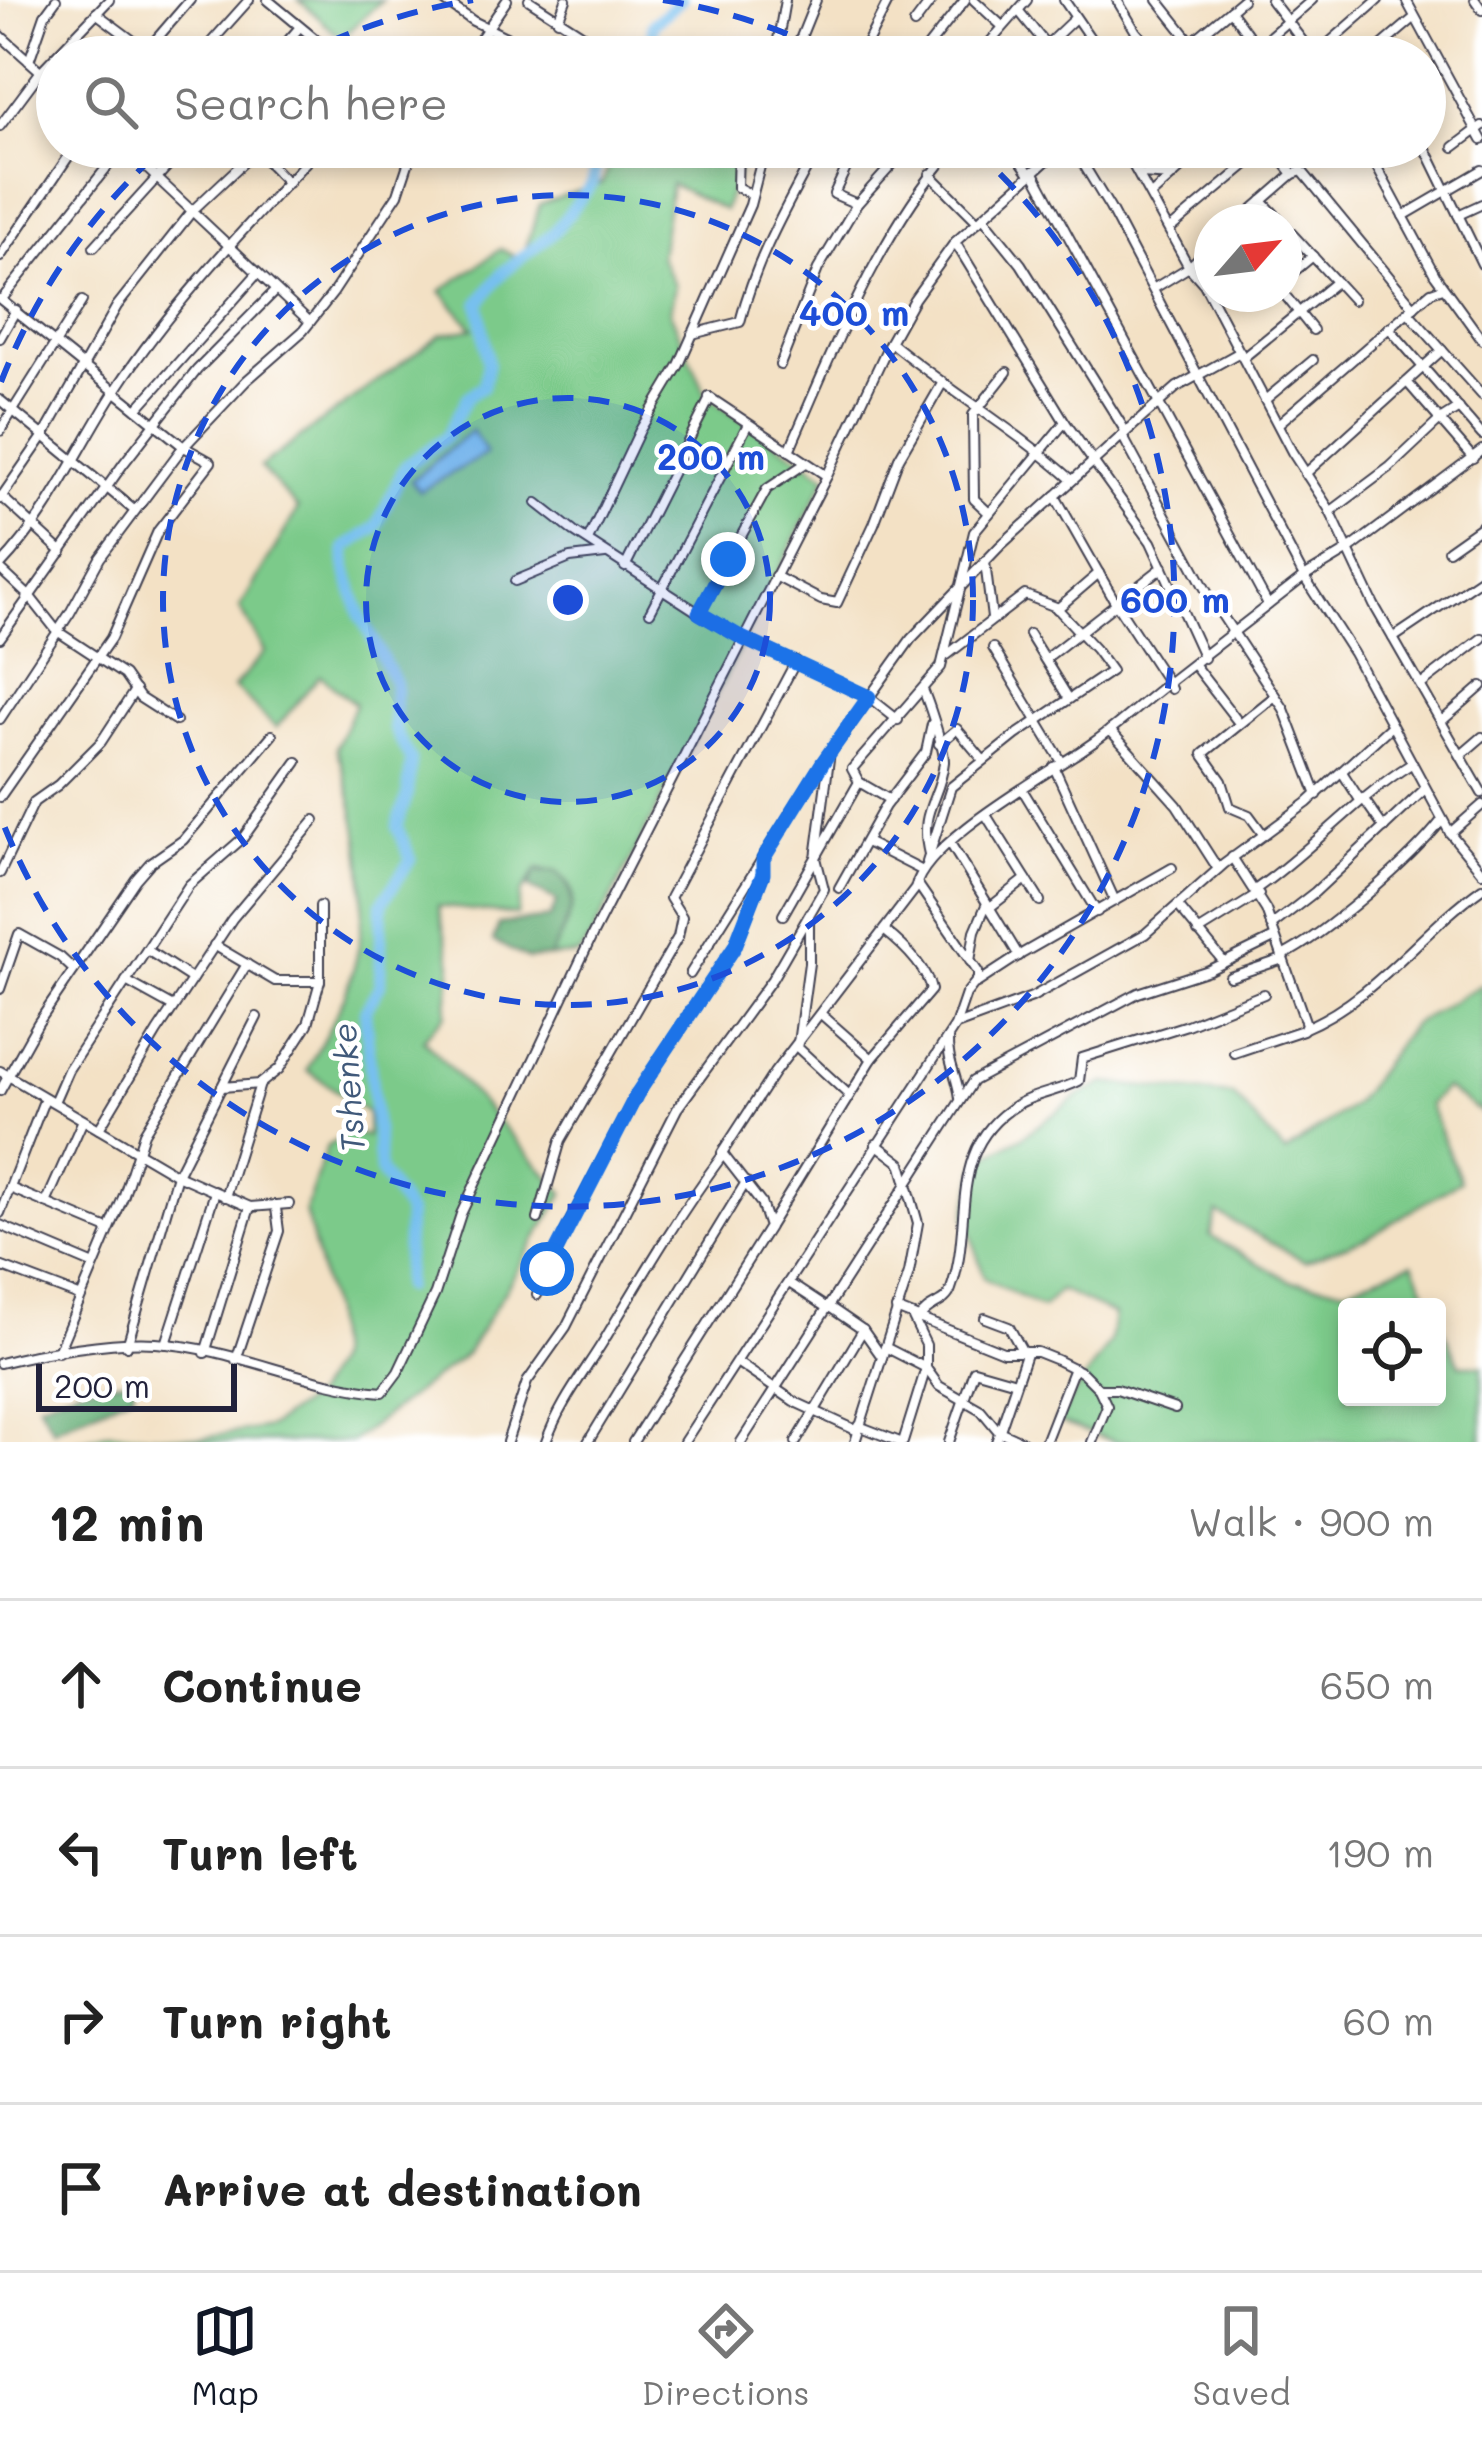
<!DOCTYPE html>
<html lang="en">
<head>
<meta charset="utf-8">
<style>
	body { margin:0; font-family:Mali,sans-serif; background:#f6f6f6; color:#222 }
	.controls { position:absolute; right:36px; bottom:36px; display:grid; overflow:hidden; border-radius:12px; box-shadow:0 6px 18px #0003 }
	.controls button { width:108px; height:108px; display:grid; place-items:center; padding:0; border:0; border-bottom:3px solid #e0e0e0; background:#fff; color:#222; font:60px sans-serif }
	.compass { position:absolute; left:1194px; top:204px; width:108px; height:108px; border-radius:50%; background:#fff; box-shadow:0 6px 18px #0003; rotate:62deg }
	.scale { position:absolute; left:36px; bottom:30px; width:201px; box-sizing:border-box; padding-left:12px; border:6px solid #22223b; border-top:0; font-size:33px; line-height:42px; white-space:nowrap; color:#22223b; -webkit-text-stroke:9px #fff; paint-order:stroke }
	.stop { position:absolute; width:36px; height:36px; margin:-27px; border:9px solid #1a73e8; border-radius:50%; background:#fff }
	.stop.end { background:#1a73e8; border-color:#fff; box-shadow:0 3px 12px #0008 }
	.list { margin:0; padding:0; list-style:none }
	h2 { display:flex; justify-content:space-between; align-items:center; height:156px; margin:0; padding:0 48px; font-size:51px }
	h2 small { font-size:39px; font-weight:400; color:#767676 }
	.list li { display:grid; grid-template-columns:78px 1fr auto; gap:36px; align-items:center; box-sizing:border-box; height:168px; padding:0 48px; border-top:3px solid #e0e0e0 }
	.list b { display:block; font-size:45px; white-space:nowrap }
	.list em { font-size:39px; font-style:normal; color:#767676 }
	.icon { flex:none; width:66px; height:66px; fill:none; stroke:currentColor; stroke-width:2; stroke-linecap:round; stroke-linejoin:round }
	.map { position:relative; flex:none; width:1482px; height:1442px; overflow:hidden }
	.search { position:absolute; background:#fff; box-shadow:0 6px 18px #0003; left:36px; right:36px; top:36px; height:132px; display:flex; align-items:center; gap:30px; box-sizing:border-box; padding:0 42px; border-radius:66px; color:#767676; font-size:45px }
	.sheet { height:828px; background:#fff }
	nav { display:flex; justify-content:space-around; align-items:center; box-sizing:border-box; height:168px; border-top:3px solid #e0e0e0; background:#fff; font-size:33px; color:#767676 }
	nav a { display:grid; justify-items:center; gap:6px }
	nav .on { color:#111827 }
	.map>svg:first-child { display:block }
	.green { fill:#7cca8a; stroke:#4f7662; stroke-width:3 }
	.forest { fill:#65ae76; stroke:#446858; stroke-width:3 }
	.water { fill:#77c0ef; stroke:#4c7195; stroke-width:3 }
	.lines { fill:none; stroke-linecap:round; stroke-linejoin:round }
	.river { stroke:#77c0ef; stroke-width:12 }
	.minor-casing { stroke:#413f50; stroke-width:12 }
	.minor { stroke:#fff; stroke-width:8 }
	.route { stroke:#1a73e8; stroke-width:15 }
	.ring { fill:none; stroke:#1d4ed8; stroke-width:6; stroke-dasharray:21 15 }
	.labels { text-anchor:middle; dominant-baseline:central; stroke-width:9; stroke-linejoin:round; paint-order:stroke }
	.water-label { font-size:33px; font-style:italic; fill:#40597a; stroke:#fff }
	.centre { fill:#1d4ed8; stroke:#fff; stroke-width:6 }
	.ring-label { font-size:36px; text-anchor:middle; font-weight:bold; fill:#1d4ed8; stroke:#fff; stroke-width:9; stroke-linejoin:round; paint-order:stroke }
</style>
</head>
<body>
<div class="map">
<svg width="1482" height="1442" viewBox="0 0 1482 1442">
	<rect width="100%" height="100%" fill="#fff"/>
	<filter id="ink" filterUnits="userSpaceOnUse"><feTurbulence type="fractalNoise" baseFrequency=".00833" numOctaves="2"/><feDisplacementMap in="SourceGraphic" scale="24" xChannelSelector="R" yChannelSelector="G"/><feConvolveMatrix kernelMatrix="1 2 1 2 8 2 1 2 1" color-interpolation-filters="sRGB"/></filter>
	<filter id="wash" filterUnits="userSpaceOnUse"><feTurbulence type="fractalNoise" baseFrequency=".004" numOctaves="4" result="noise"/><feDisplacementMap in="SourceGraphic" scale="48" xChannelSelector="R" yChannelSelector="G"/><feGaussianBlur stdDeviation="2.7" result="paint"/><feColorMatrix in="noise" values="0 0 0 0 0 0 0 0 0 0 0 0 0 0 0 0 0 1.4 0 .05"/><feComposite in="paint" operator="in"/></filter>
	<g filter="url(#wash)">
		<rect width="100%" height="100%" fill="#f3e1c5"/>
		<g class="green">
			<path d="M 299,0 L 382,0 L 341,38 Z"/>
			<path d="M 617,147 L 707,147 L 740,168 L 724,210 L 671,184 L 660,256 L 675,286 L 670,312 L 707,396 L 827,476 L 592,936 L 578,955 L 550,957 C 567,924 597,876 537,869 L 521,893 L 517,915 L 438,906 L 452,964 L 446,1015 L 423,1039 L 564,1193 L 467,1353 L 351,1442 L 76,1442 L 110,1432 L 202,1438 L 269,1427 L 314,1396 L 335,1359 L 331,1313 L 305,1211 L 327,1146 L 350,1133 L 367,1136 L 368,1113 L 307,1070 C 319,1046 334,1021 345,995 C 376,915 363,826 336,748 L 355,704 L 320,675 L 276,728 L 234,687 L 265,652 L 240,608 L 298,509 L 260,467 L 440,335 L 473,328 L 441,291 L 501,249 L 522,260 L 540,204 L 602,183 Z"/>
			<path d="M 1482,984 L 1482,1113 L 1445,1088 L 1429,1104 L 1460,1181 L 1368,1237 L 1305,1261 L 1217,1213 L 1210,1236 L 1291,1281 L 1346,1288 L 1413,1263 L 1433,1307 L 1347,1307 L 1347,1397 L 1437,1397 L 1437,1316 L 1460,1365 L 1482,1365 L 1482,1442 L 1116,1442 L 1056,1421 L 1110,1342 L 1114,1315 L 1060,1290 L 1042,1308 L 984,1278 L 966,1215 L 979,1160 L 1022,1137 L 1079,1096 L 1105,1083 L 1233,1095 L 1285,1153 L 1354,1104 L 1412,1025 Z"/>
		</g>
		<g class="forest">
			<path d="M 556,871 C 587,900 564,924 550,957 L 528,959 L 493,941 L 499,924 L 550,918 L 557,901 L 528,887 L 535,872 Z"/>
			<path d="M 135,1379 L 133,1393 L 53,1429 L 38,1403 L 83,1386 Z"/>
		</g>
		<path class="water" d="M 472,430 L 486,454 L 420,491 L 411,481 Z"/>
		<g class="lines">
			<g class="river">
				<path d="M 650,57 L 653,24 L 681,0"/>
				<path d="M 405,1287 L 408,1213 L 380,1171 L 365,1011 L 380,985 L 382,903 L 411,859 L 397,827 L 408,793 L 411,761 L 394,728 L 395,683 L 361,617 L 346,569 L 345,548 L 376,527 L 405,466 L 446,437 L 467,397 L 483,386 L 488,363 L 479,303 L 503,272 L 553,233 L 592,184 L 600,147"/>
			</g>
		</g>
	</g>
	<g filter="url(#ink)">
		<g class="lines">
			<defs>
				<g id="minor">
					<path d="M 268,0 L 337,57"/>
					<path d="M 443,0 L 473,21 L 547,57"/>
					<path d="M 529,0 L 585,36 L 573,57"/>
					<path d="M 974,0 L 1002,26"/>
					<path d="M 1064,0 L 1103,57"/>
					<path d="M 1117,0 L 1136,32 L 1158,57"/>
					<path d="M 1158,0 L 1203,57"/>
					<path d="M 1271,0 L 1314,56"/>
					<path d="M 1406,0 L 1482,140"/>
					<path d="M 1475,0 L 1482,10"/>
					<path d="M 1018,10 L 1056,57"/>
					<path d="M 1230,10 L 1257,47"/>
					<path d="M 96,13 L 155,57"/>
					<path d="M 558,20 L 566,0"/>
					<path d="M 914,24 L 932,0"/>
					<path d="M 0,35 L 57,86"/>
					<path d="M 141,57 L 190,0"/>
					<path d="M 198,57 L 249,0"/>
					<path d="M 274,57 L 299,28"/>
					<path d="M 468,57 L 507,0"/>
					<path d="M 775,57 L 785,0"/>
					<path d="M 793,57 L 816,0"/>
					<path d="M 826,57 L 833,46 L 864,49 L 880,57"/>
					<path d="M 860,57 L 889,0"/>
					<path d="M 920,57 L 965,0"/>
					<path d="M 977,57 L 1027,0"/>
					<path d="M 1034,57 L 1075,18"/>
					<path d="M 1174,57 L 1242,0"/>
					<path d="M 1246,57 L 1312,0"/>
					<path d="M 1313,57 L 1378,0"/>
					<path d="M 1374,57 L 1374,52 L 1414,18"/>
					<path d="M 29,61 L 45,15 L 56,0"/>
					<path d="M 0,126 L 41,71 L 109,0"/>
					<path d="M 124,147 L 310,322"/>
					<path d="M 738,147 L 737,187 L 752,195"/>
					<path d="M 856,147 L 834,194 L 857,204 L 908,147"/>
					<path d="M 1011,147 L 1030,174"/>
					<path d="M 1073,147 L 1110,208 L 1304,577 L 1353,653 L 1450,833 L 1482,872"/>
					<path d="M 1123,147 L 1189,267 L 1204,284 L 1292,452 L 1329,509 L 1374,605 L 1482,793"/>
					<path d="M 1272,147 L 1293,174 L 1302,171 L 1414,307"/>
					<path d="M 1366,147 L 1435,275 L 1482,340"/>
					<path d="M 1425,147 L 1482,264"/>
					<path d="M 1454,147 L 1482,126"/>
					<path d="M 254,148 L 288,183"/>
					<path d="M 1130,159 L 1145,147"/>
					<path d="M 1310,160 L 1324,147"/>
					<path d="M 1033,171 L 1268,605"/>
					<path d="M 930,174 L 978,222"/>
					<path d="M 1140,174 L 1173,176"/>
					<path d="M 1151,195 L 1205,147"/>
					<path d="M 1262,201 L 1282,222"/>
					<path d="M 1458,215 L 1482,204"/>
					<path d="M 1403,216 L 1482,170"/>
					<path d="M 983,217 L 1021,264 L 1126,432"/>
					<path d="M 1238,222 L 1293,174"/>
					<path d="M 1284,225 L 1353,300"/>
					<path d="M 1171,228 L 1268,147"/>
					<path d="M 955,242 L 1065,422 L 1151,542 L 1204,658"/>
					<path d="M 94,247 L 185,147"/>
					<path d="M 0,257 L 75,147"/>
					<path d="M 1284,280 L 1313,256"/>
					<path d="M 1153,289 L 1189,267 L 1212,245"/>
					<path d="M 1284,294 L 1313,330"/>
					<path d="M 0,299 L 184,447 L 211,462 L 158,531 L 111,638 L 0,797"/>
					<path d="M 2,299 L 123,147"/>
					<path d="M 1408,312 L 1482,395"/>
					<path d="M 1389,328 L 1482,435"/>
					<path d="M 692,334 L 740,322 C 756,258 788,204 818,147"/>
					<path d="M 0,338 L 16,310"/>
					<path d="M 890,342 C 949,391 1015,429 1072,480"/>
					<path d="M 1243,358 L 1336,282"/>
					<path d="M 780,365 L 818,269 L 857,204"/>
					<path d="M 1407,382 L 1473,458"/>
					<path d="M 709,397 L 827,476"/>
					<path d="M 0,400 L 135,511"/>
					<path d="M 1265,400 L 1313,360"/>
					<path d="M 137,409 L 256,275"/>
					<path d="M 1278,424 L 1431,292 L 1443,288"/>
					<path d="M 0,431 L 82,301"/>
					<path d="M 1122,435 L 1208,594 L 1284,709 L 1317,795"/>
					<path d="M 789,451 C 835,345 878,235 954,147"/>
					<path d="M 1305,474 L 1442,350"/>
					<path d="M 1,496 L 62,552"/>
					<path d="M 0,499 L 45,434 L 117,306 L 193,210 L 260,147"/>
					<path d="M 537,503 L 574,532 L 699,613 L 742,638 L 869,697 L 898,720"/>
					<path d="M 1330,512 L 1390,467 L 1440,420 L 1459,408"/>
					<path d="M 989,513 L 974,499 L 973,415 L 1007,372"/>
					<path d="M 588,540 L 640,430 L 679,365 L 750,205 L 765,147"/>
					<path d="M 1448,550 L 1482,526"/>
					<path d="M 985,562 L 992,618"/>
					<path d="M 0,566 C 51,513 78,448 117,388 C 175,300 249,224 320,147"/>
					<path d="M 625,567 L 710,398"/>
					<path d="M 0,569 L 31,598 L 57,631 L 124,675 L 140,698 L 176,721"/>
					<path d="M 775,576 L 821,600 L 837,603 L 874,524 L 899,458 L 943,382"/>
					<path d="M 515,581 L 570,558 L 605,554"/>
					<path d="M 1057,609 L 1099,573"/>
					<path d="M 650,612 L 748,424"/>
					<path d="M 699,613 L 767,489 L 806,463"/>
					<path d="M 1029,634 L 1069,699"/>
					<path d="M 0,638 L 124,463 L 197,370 L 274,292"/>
					<path d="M 1393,638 L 1482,578"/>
					<path d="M 993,648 L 1062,762"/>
					<path d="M 1045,659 L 1163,567"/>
					<path d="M 1194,665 L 1239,723"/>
					<path d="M 1422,684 L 1482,638"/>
					<path d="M 1171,689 L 1168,683 L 1304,577 L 1347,551 L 1482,450"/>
					<path d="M 923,690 C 928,701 945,751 944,762 C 940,800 918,810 929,854"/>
					<path d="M 0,719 L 70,613 L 100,558 L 180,451 L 246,381 L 303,331 L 333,293 L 398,194 L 412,152 L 422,147"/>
					<path d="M 1443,720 L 1482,686"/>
					<path d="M 1110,730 L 1177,805 L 1218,869"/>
					<path d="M 939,744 L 957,729 L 983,760"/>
					<path d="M 1461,755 L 1482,737"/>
					<path d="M 1054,767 L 1115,901"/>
					<path d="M 1342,772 L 1360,800"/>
					<path d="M 859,782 L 890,800"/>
					<path d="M 1022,789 L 1097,912"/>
					<path d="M 1363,798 L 1384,828"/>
					<path d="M 986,815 L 1040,901"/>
					<path d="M 1450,833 L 1482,805"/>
					<path d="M 1263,834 L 1249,815 L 1230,807 L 1222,781 L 1203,754 L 1275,696"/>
					<path d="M 866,842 L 921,870"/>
					<path d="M 950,843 L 987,903 L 975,931 L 970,961"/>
					<path d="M 1232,857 L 1266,910 L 1306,1024 L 1303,1030 L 1234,1053"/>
					<path d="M 927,862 L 951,787 L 1016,735 L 1111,671 L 1095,649 L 1056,607 L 1025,595 L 947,655"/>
					<path d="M 0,873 L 34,802 L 58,785 L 101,742 L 135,690"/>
					<path d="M 839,888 L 885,806 L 926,752 L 932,724"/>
					<path d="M 1256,889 C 1311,851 1355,799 1411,764"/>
					<path d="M 988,905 L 1019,956"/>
					<path d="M 1179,907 L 1223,961"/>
					<path d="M 989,908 L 1026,879"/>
					<path d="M 783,915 L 859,782 L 852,769 L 941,667 L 974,532 L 1065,422"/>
					<path d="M 1271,926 L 1315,892 L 1425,789"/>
					<path d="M 1198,932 L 1259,894"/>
					<path d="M 214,945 L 275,981 L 320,981"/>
					<path d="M 147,950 L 192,979"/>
					<path d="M 1282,956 C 1326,934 1412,859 1442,820"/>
					<path d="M 690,974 L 823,762 L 911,639 L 1000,546 L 1126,432 L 1177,387 L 1240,352"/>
					<path d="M 1230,977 L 1283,959"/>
					<path d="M 126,981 L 173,1007"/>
					<path d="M 977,983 L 1023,953 L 1172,868"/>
					<path d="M 0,989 L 19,934 L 60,957 L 74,970"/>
					<path d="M 821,1014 L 872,1059"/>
					<path d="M 956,1025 L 1032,997 L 1145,934 L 1224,864 L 1307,803 L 1390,727"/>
					<path d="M 1305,1028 C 1376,998 1421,931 1482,888"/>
					<path d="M 948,1038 C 947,1061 957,1075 960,1098"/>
					<path d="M 798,1043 L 809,963 L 809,916"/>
					<path d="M 796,1046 L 849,1095"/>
					<path d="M 0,1071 L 177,1175 L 250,1207 L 289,1204"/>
					<path d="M 222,1087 L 260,1084"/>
					<path d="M 0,1091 L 38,1023 L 136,879 L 150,863 L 183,840 L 272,735"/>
					<path d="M 54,1102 L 68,1070 L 189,885 L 243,838 L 297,762"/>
					<path d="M 99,1129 L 157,1032 L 232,919 L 315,820"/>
					<path d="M 10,1188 L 108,1229"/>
					<path d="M 225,1197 L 260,1084 L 279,1069 L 308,1024 L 320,981 L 320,906"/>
					<path d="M 46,1203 L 83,1120"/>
					<path d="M 0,1213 L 45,1098"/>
					<path d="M 538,1219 L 561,1140 L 678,937 L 682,917 L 670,898 L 796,661"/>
					<path d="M 0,1225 L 92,1264"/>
					<path d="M 770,1225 L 872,1059 L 931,990 C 926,966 903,945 884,930"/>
					<path d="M 0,1266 L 79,1296"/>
					<path d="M 789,1283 L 827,1308"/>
					<path d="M 537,1295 L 571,1220 L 637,1094 L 735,946 L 763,875 L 763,860"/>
					<path d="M 828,1306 L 863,1330 L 882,1357"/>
					<path d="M 896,1309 L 1003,1352 L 1037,1352 L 1057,1360 L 1083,1373 L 1099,1389 L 1107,1406 L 1092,1442"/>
					<path d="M 985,1318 L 1009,1327 L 1024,1354"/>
					<path d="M 919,1319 C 928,1303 946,1305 951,1289 C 975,1223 944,1149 1018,1104 C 1037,1093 1060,1091 1079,1081 L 1082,1058 L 1187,1025 L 1264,994"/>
					<path d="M 166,1344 L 215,1192"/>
					<path d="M 127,1346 L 177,1175 L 257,1017"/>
					<path d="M 885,1347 L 926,1368 L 939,1386 L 981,1410 L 1000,1433"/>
					<path d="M 58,1352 L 124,1195 L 144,1133 L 247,964"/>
					<path d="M 205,1353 L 250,1207"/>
					<path d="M 236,1360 L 279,1231 L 276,1208"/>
					<path d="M 0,1363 C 42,1352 113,1340 156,1343 C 234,1348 306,1386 383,1392 L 398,1372 L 435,1294 L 461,1214 L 592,936 L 827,476 L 890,342 L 914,299 L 955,242 L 1062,147"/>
					<path d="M 738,1363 L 795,1402 L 858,1431"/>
					<path d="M 1100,1389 L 1117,1389 L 1175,1409"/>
					<path d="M 859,1426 L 900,1442"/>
					<path d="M 1001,1432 L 1023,1442"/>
					<path d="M 507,1442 L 527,1382 L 566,1327 L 677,1109 L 772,979 L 824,889 L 816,858 L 829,759"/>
					<path d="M 546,1442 C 560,1402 585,1372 606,1337 C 643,1275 679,1214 722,1156"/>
					<path d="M 588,1442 L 746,1182"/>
					<path d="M 633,1442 L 769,1227 L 761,1203 L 722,1153 L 774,1073 L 915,889 C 925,840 1052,772 1094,742 C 1120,724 1143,702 1168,683 L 1117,605 L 1055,496"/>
					<path d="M 684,1442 L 955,1026 L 966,994 L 978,979 L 978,972 L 917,883"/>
					<path d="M 741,1442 L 973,1081 L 1138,993 L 1209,970 L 1274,938"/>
					<path d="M 796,1442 L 863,1330"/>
					<path d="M 855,1442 L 909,1273 L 918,1223 L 901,1163 L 876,1144"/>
					<path d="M 903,1442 L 926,1368 L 926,1345 L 913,1318"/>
					<path d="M 949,1442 L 974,1370 L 1016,1382"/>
					<path d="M 996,1442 L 1026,1354"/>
					<path d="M 1045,1442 L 1074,1368"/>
				</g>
			</defs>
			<use href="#minor" class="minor-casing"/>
			<use href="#minor" class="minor"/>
		</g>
	</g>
	<g class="lines" filter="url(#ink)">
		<path class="route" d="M 547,1269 L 637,1094 L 735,946 L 763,874 L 763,859 L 823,762 L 869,697 L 742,638 L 699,613 L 728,559"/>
	</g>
	<circle cx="568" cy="600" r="202" fill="#1d4ed8" fill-opacity=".12"/>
	<g class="ring">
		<circle cx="568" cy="600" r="202"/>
		<circle cx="568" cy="600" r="405"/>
		<path d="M1 382A607 607 0 0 1 162 149M297 57A607 607 0 0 1 473 0M663 0A607 607 0 0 1 839 57M974 149A607 607 0 1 1 1 818"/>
	</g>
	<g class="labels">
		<g class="water-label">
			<text transform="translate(347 1088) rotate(-94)">Tshenke</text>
		</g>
	</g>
	<circle cx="568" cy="600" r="18" class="centre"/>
	<g class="ring-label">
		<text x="854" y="326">400 m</text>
		<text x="711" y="470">200 m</text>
		<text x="1175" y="613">600 m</text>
	</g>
</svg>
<div class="controls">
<button><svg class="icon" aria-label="locate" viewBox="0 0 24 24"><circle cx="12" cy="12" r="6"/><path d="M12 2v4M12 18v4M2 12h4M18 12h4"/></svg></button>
</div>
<svg class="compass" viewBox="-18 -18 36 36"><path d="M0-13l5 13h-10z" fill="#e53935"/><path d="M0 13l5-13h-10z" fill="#767676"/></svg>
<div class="scale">200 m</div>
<div class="stop" style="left:547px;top:1269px"></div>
<div class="stop end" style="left:728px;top:559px"></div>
<div class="search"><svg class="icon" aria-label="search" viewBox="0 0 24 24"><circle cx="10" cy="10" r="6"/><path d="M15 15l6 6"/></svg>Search here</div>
</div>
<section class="sheet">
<h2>12 min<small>Walk · 900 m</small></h2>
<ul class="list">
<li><svg class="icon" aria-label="ahead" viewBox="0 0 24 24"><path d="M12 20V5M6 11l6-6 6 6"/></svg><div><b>Continue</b></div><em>650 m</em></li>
<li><svg class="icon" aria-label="left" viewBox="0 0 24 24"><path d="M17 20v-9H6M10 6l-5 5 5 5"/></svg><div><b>Turn left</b></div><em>190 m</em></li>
<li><svg class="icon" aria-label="right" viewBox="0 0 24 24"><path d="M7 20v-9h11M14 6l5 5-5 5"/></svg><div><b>Turn right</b></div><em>60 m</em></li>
<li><svg class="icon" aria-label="arrive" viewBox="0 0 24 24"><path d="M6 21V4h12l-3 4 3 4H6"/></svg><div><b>Arrive at destination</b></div></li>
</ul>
</section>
<nav>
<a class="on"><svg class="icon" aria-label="map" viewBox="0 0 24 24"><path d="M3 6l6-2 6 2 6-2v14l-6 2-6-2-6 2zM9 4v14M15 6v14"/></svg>Map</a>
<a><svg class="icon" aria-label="directions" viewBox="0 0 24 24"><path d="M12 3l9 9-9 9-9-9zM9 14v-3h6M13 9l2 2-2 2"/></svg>Directions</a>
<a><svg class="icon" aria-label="saved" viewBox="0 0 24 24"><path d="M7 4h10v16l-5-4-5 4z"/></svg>Saved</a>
</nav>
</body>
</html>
